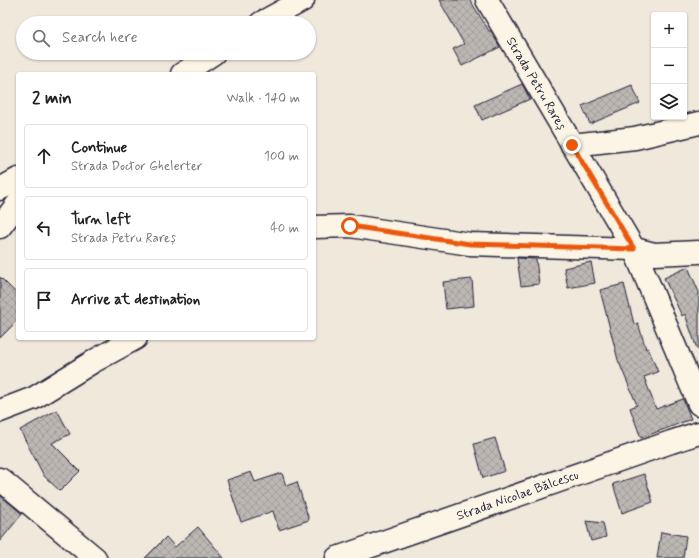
<!DOCTYPE html>
<html lang="en">
<head>
<meta charset="utf-8">
<style>
	body { margin:0; font-family:Mynerve,sans-serif; background:#f6f6f6; color:#222 }
	.controls { position:absolute; right:12px; top:12px; display:grid; overflow:hidden; border-radius:4px; box-shadow:0 1px 3px #0004 }
	.controls button { width:36px; height:36px; display:grid; place-items:center; padding:0; border:0; border-bottom:1px solid #e0e0e0; background:#fff; color:#222; font:20px sans-serif }
	.stop { position:absolute; width:12px; height:12px; margin:-9px; border:3px solid #ea580c; border-radius:50%; background:#fff }
	.stop.end { background:#ea580c; border-color:#fff; box-shadow:0 1px 4px #0008 }
	.list { margin:0; padding:0; list-style:none }
	h2 { display:flex; justify-content:space-between; align-items:center; height:52px; margin:0; padding:0 16px; font-size:17px }
	h2 small { font-size:13px; font-weight:400; color:#767676 }
	.list li { display:grid; grid-template-columns:26px 1fr auto; gap:12px; align-items:center; box-sizing:border-box; height:64px; margin:0 8px 8px; padding:0 8px; border:1px solid #e0e0e0; border-radius:4px }
	.list b { display:block; font-size:15px; white-space:nowrap }
	.list p { margin:0; font-size:13px; white-space:nowrap; color:#767676 }
	.list em { font-size:13px; font-style:normal; color:#767676 }
	.icon { flex:none; width:22px; height:22px; fill:none; stroke:currentColor; stroke-width:2; stroke-linecap:round; stroke-linejoin:round }
	.map { position:relative; flex:none; width:699px; height:558px; overflow:hidden }
	.search { position:absolute; background:#fff; box-shadow:0 1px 3px #0004; left:16px; top:16px; width:300px; height:44px; display:flex; align-items:center; gap:10px; box-sizing:border-box; padding:0 14px; border-radius:22px; color:#767676; font-size:15px }
	.panel { position:absolute; background:#fff; box-shadow:0 1px 3px #0004; left:16px; top:72px; width:300px; height:268px; border-radius:4px }
	.map>svg:first-child { display:block }
	.building { fill:url(#building-cross-hatch); stroke:#22223b }
	.lines { fill:none; stroke-linecap:round; stroke-linejoin:round }
	.minor-casing { stroke:#22223b; stroke-width:25 }
	.minor { stroke:#fcf5e5; stroke-width:22 }
	.route { stroke:#ea580c; stroke-width:5 }
	.labels { text-anchor:middle; dominant-baseline:central; stroke-width:3; stroke-linejoin:round; paint-order:stroke }
	.street-label { font-size:13px; fill:#22223b; stroke:#fcf5e5 }
</style>
</head>
<body>
<div class="map">
<svg width="699" height="558" viewBox="0 0 699 558">
	<defs>
		<pattern id="building-cross-hatch" width="8" height="8" patternUnits="userSpaceOnUse"><rect width="8" height="8" fill="#bcb7b3"/><path d="M0 0l8 8M0 8l8-8" fill="none" stroke="#a19d9b"/></pattern>
	</defs>
	<rect width="100%" height="100%" fill="#efe8db"/>
	<filter id="ink" filterUnits="userSpaceOnUse"><feTurbulence type="fractalNoise" baseFrequency=".025" numOctaves="2"/><feDisplacementMap in="SourceGraphic" scale="8" xChannelSelector="R" yChannelSelector="G"/><feConvolveMatrix kernelMatrix="1 2 1 2 8 2 1 2 1" color-interpolation-filters="sRGB"/></filter>
	<g filter="url(#ink)">
		<g class="building">
			<path d="M 439,0 L 470,0 L 489,31 L 491,31 L 500,47 L 462,66 L 453,49 L 464,44 Z"/>
			<path d="M 522,84 L 530,99 L 482,120 L 475,105 Z"/>
			<path d="M 632,85 L 640,103 L 590,124 L 582,106 Z"/>
			<path d="M 517,258 L 536,259 L 539,284 L 521,286 Z"/>
			<path d="M 591,262 L 595,283 L 568,288 L 564,268 Z"/>
			<path d="M 688,267 L 699,292 L 699,349 L 697,349 L 685,314 L 682,316 L 664,278 Z"/>
			<path d="M 0,277 L 18,295 L 18,320 L 0,338 Z"/>
			<path d="M 472,279 L 474,306 L 446,309 L 443,282 Z"/>
			<path d="M 624,284 L 634,324 L 638,323 L 646,349 L 648,348 L 658,372 L 644,377 L 656,409 L 683,399 L 691,419 L 641,438 L 630,408 L 637,405 L 618,360 L 600,290 Z"/>
			<path d="M 57,410 L 70,434 L 52,443 L 80,471 L 60,491 L 44,476 L 20,430 Z"/>
			<path d="M 495,438 L 505,471 L 483,478 L 474,444 Z"/>
			<path d="M 251,472 L 255,482 L 282,473 L 286,486 L 297,482 L 309,520 L 279,530 L 273,511 L 241,522 L 227,480 Z"/>
			<path d="M 644,474 L 653,502 L 622,513 L 613,484 Z"/>
			<path d="M 0,495 L 22,514 L 0,541 Z"/>
			<path d="M 586,521 L 603,523 L 606,537 L 591,541 Z"/>
			<path d="M 198,527 L 224,558 L 145,558 L 166,537 L 175,547 Z"/>
			<path d="M 661,532 L 686,536 L 683,558 L 657,558 Z"/>
		</g>
		<g class="lines">
			<defs>
				<g id="minor">
					<path id="s1" d="M 487,0 L 634,249 L 699,404"/>
					<path d="M 261,23 L 303,0"/>
					<path d="M 182,74 L 214,53"/>
					<path d="M 572,145 L 635,138 L 699,123"/>
					<path d="M 0,189 L 18,179"/>
					<path d="M 0,227 L 18,203"/>
					<path d="M 314,227 L 350,226 L 470,244 L 634,249 L 654,254 L 699,252"/>
					<path d="M 0,411 L 34,398 L 94,361 L 136,338"/>
					<path d="M 0,479 L 95,558"/>
					<path id="s2" d="M 337,558 L 671,442 L 699,433"/>
				</g>
			</defs>
			<use href="#minor" class="minor-casing"/>
			<use href="#minor" class="minor"/>
		</g>
	</g>
	<g class="lines" filter="url(#ink)">
		<path class="route" d="M 350,226 L 470,244 L 634,249 L 572,145"/>
	</g>
	<g class="labels">
		<g class="street-label">
			<text stroke="none"><textPath href="#s1" startOffset="97">Strada Petru Rareș</textPath></text>
			<text stroke="none"><textPath href="#s2" startOffset="191">Strada Nicolae Bălcescu</textPath></text>
		</g>
	</g>
</svg>
<div class="controls">
<button>+</button>
<button>−</button>
<button><svg class="icon" aria-label="layers" viewBox="0 0 24 24"><path d="M12 4l9 5-9 5-9-5zM3 14l9 5 9-5"/></svg></button>
</div>
<div class="stop" style="left:350px;top:226px"></div>
<div class="stop end" style="left:572px;top:145px"></div>
<div class="search"><svg class="icon" aria-label="search" viewBox="0 0 24 24"><circle cx="10" cy="10" r="6"/><path d="M15 15l6 6"/></svg>Search here</div>
<section class="panel">
<h2>2 min<small>Walk · 140 m</small></h2>
<ul class="list">
<li><svg class="icon" aria-label="ahead" viewBox="0 0 24 24"><path d="M12 20V5M6 11l6-6 6 6"/></svg><div><b>Continue</b><p>Strada Doctor Ghelerter</p></div><em>100 m</em></li>
<li><svg class="icon" aria-label="left" viewBox="0 0 24 24"><path d="M17 20v-9H6M10 6l-5 5 5 5"/></svg><div><b>Turn left</b><p>Strada Petru Rareș</p></div><em>40 m</em></li>
<li><svg class="icon" aria-label="arrive" viewBox="0 0 24 24"><path d="M6 21V4h12l-3 4 3 4H6"/></svg><div><b>Arrive at destination</b></div></li>
</ul>
</section>
</div>
</body>
</html>
